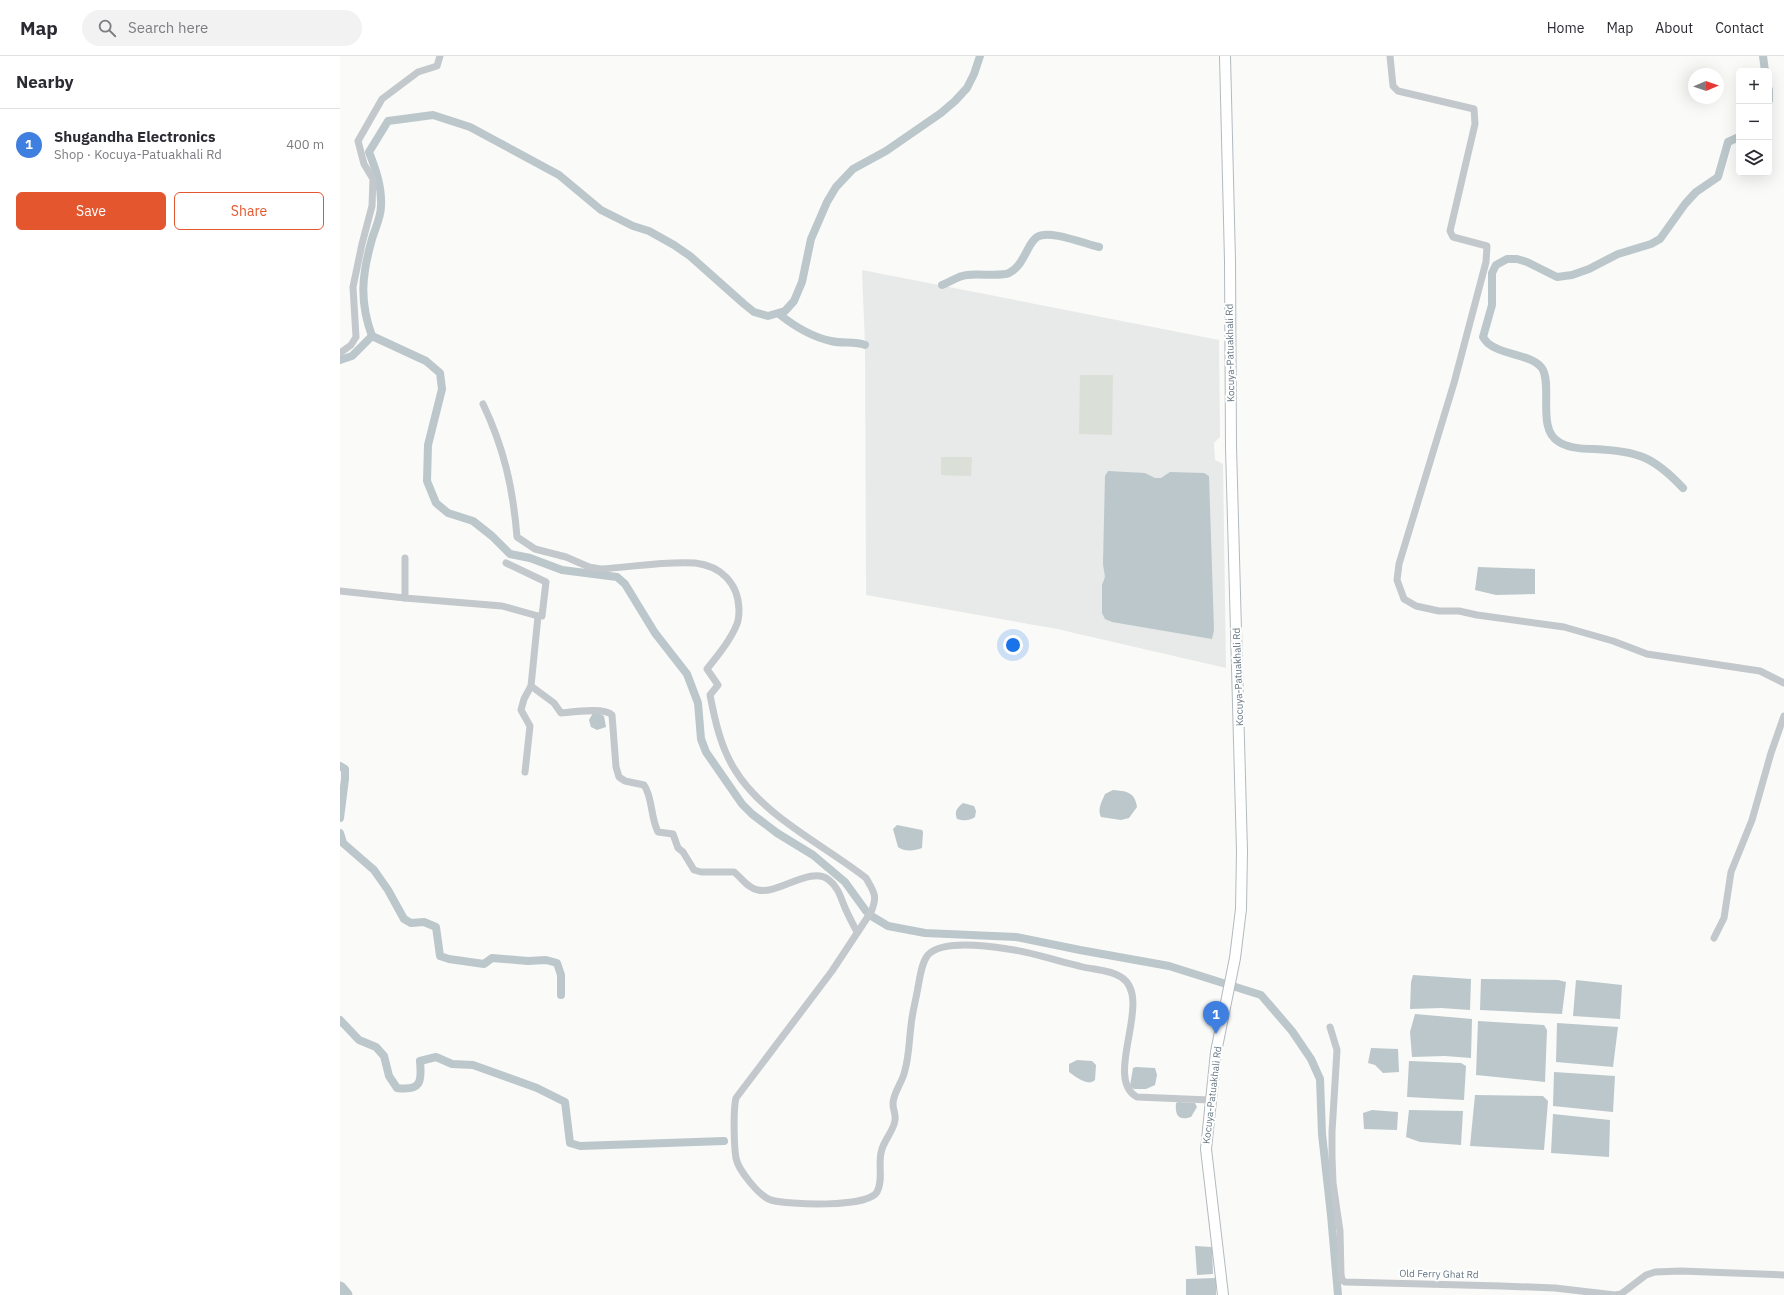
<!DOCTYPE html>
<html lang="en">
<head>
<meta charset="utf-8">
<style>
	body { margin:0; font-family:"IBM Plex Sans",sans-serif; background:#f2f2f3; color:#2b2b33 }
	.controls { position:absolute; right:12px; top:12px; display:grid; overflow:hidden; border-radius:6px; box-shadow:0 4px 16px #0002 }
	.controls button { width:36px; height:36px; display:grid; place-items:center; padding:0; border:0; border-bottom:1px solid #e1e1e2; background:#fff; color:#2b2b33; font:20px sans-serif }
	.compass { position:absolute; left:1348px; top:12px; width:36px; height:36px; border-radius:50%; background:#fff; box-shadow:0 4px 16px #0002; rotate:88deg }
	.you { position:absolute; left:673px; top:589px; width:14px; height:14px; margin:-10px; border:3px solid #fff; border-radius:50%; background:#1a73e8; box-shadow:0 0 0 6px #1a73e833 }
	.badge { display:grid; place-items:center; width:26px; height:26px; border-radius:50%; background:#e4572e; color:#fff; font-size:13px; font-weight:700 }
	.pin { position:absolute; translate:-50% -33px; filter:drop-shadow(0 1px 2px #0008) }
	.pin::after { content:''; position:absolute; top:21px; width:14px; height:12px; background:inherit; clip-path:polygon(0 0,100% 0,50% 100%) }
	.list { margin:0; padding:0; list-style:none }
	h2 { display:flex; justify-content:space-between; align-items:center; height:52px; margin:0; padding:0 16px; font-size:17px }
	h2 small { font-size:13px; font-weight:400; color:#7c7c81 }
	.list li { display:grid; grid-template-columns:26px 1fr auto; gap:12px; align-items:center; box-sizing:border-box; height:72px; padding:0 16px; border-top:1px solid #e1e1e2 }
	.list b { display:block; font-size:15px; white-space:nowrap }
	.list p { margin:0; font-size:13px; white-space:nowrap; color:#7c7c81 }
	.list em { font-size:13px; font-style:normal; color:#7c7c81 }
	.actions { display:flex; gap:8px; padding:12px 16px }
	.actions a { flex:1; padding:9px 0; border:1px solid #e4572e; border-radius:6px; text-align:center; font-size:14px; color:#e4572e }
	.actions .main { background:#e4572e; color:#fff }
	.icon { flex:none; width:22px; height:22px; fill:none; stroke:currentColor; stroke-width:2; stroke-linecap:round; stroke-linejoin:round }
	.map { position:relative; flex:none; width:1444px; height:1239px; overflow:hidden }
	header { display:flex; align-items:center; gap:24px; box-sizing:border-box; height:56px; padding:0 20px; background:#fff; border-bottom:1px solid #e1e1e2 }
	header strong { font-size:19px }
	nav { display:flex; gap:22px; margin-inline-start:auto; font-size:14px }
	.search { width:280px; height:36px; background:#f2f2f3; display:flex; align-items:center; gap:10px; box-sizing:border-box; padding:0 14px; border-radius:22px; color:#7c7c81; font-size:15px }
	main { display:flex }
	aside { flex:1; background:#fff }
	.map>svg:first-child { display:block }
	.built { fill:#e8e9e9 }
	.green { fill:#dadfd7 }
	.water { fill:#bbc7cb }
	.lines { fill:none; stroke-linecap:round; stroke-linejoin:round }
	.canal { stroke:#bbc7cb; stroke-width:8 }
	.river { stroke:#bbc7cb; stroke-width:13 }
	.secondary-casing { stroke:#b3babf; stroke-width:12 }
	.minor { stroke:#c3c8cc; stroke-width:7 }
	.secondary { stroke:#fff; stroke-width:10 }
	.labels { text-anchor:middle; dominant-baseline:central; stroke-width:4; stroke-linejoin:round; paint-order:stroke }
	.street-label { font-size:10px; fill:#657683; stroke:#fff }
</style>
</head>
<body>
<header>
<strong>Map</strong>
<div class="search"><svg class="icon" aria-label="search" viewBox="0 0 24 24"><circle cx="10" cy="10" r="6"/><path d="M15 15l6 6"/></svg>Search here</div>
<nav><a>Home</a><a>Map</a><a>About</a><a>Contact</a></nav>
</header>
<main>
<aside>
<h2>Nearby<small></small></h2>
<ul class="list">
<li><span class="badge" style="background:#3f7fe0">1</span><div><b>Shugandha Electronics</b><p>Shop · Kocuya-Patuakhali Rd</p></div><em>400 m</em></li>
</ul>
<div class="actions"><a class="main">Save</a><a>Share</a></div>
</aside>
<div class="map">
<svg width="1444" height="1239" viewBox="0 0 1444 1239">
	<rect width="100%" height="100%" fill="#fafaf8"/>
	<path class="built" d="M 522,214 L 879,284 L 880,381 L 874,387 L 875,404 L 883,408 L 886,612 L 717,573 L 526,539 L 525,289 Z"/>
	<g class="green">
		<path d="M 740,319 L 773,319 L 772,379 L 739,378 Z"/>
		<path d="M 601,401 L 632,401 L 631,420 L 601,419 Z"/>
	</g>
	<g class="water">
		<path d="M 768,415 L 805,417 L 815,422 L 821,422 L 830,416 L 864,417 L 869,420 L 874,574 L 872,583 L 772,566 L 765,563 L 762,557 L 762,529 L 765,521 L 763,508 L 765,420 Z"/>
		<path d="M 1138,511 L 1195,513 L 1195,538 L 1156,539 L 1135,534 Z"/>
		<path d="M 255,656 L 264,660 L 266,671 L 257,674 L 251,671 L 249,664 L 253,657 Z"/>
		<path d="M 773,734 C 786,735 795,736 797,751 L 789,762 L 781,764 L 761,761 C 757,753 762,745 765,738 Z"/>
		<path d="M 623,747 L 634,750 L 636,755 L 635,761 C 629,765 624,765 617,763 C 614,755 617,752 623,747 Z"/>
		<path d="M 557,769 L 582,774 L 583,776 L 582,792 C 575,795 564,796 558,791 L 553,773 Z"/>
		<path d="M 1073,919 L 1131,923 L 1130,954 L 1101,952 L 1070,953 L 1071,926 Z"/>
		<path d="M 1141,923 L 1218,924 L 1226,926 L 1222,958 L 1140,954 Z"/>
		<path d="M 1236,924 L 1282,929 L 1280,963 L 1233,960 Z"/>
		<path d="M 1075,958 L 1132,963 L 1131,1002 L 1105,1000 L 1072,1001 L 1070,976 Z"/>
		<path d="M 1138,965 L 1204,969 L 1207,974 L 1205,1026 L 1136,1019 Z"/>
		<path d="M 1217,967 L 1278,971 L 1273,1011 L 1216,1006 Z"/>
		<path d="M 1031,992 L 1058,993 L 1059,1016 L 1043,1017 L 1035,1009 L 1028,1007 Z"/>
		<path d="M 737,1004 L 752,1005 L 756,1009 L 755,1024 C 748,1031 736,1021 729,1016 L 729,1008 Z"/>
		<path d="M 1069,1005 L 1121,1007 L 1126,1010 L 1124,1044 L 1067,1041 Z"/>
		<path d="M 796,1011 L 815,1012 L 817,1019 L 815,1029 L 806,1033 L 794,1033 L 790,1030 L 793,1012 Z"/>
		<path d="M 1214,1016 L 1275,1020 L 1273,1056 L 1213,1050 Z"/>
		<path d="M 1135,1039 L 1203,1040 L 1208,1045 L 1204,1094 L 1130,1090 Z"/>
		<path d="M 838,1046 L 855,1047 L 857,1051 L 851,1061 C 838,1065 835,1059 836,1047 Z"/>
		<path d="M 1032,1054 L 1058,1056 L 1057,1074 L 1024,1073 L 1023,1057 Z"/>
		<path d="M 1069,1054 L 1123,1055 L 1121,1089 L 1080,1086 L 1066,1081 Z"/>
		<path d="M 1213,1058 L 1270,1064 L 1269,1101 L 1211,1097 Z"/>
		<path d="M 855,1190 L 872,1191 L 873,1218 L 857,1219 Z"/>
		<path d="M 876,1222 L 876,1239 L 846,1239 L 846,1223 Z"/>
	</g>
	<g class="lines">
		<g class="canal">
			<path d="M 640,0 L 634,18 L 627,32 L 615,45 L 601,57 L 546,95 L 513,113 L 496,131 L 487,146 L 471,183 L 462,226 L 454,245 L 445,255 L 428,260 L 414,256 L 404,248 L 350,200 L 334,189 L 309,175 L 293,170 L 261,154 L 219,119 L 130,71 L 93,59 L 48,65 L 29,96 C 36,114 42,131 41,150 C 41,161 35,173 32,183 C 22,218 19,245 32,280 L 86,305 L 100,317 L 102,333 L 88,389 L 87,425 L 96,447 L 108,457 L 133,465 L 152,480 L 170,498 L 190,502 L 222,514 L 277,521 L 285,528 L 315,577 L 347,618 L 358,647 L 361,683 L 366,696 L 402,748 L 412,758 L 437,777 L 473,799 L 505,826 L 526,855 L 533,861 L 548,870 L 585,877 L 676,881 L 740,894 L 829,910 L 921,939 L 952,975 L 971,1003 L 980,1023 L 982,1078 L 991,1159 L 998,1239"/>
			<path d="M 1423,0 L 1425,15"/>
			<path d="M 1429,34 L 1429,44"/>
			<path d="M 602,229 C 611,226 617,220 627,219 C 638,217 660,221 669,217 C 679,212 683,202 688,193 C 690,189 693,184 697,181 C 709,173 745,188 759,191"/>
			<path d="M 439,258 C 454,270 472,281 491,285 C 503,288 514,285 525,289"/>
			<path d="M 0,304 L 12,300 L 32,280"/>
			<path d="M 1343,432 C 1313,400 1297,395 1254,393 C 1244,393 1228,392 1219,386 C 1197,374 1212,332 1203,314 C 1195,298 1163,300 1149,288 C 1147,287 1145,284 1143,281 L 1152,249 L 1152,217 L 1156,209 L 1167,203 L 1177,203 L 1187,206 L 1217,221 L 1232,219 L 1249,213 L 1278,198 L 1311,188 L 1320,183 L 1345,148 L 1356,136 L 1378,121 L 1388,86 L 1399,81"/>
			<path d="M 0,710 L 5,713 L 5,723 L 0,762"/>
			<path d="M 0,777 L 3,787 L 34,814 L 48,834 L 64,863 L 71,867 L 84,866 L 96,871 L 100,900 L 109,903 L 144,908 L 152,902 L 188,905 L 206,904 L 217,907 L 221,919 L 221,939"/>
			<path d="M 0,964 L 19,984 L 36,991 L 44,1000 L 49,1020 L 57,1032 C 81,1035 82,1026 80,1005 L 96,1001 L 112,1008 L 133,1009 L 197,1032 L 225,1046 L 230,1087 L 240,1090 L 384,1085"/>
		</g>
		<path class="river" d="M 0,1232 L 6,1239"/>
		<defs>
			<path id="secondary" d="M 883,1239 L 866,1093 L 876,996 L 895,902 L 901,853 L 902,795 L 891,391 L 890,205 L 885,0"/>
		</defs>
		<use href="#secondary" class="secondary-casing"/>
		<g class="minor">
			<path d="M 1050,0 L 1053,30 L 1058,35 L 1134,53 L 1135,68 L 1110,175 L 1113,181 L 1147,190 L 1146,206 L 1114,327 L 1059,508 L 1057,524 L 1064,543 L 1076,550 L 1099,555 L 1119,555 L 1137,559 L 1224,571 L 1273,585 L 1307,598 L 1420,615 L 1444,627"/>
			<path d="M 0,297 L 11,289 L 16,281 L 13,231 L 22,188 L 32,150 L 33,123 L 24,108 L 18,85 L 42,43 L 78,16 L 97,10 L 100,0"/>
			<path d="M 143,348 C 164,392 173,432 177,481 L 195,493 L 226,501 L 249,511 L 261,513 C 292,511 325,505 355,507 C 381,510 398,527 399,553 C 399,558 399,563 397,568 C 390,585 378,599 367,613 L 378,629 L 370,639 C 375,665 381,692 395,714 C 423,760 484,789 526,822 C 534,836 538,840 531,856 L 492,915 L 396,1042 C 393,1053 394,1091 396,1102 C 398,1114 420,1141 431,1144 C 448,1149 528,1152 537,1136 C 544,1123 537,1107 542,1093 C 545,1083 554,1074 555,1064 C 556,1058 553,1054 553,1048 C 553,1036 563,1026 565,1014 C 569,1000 569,985 571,970 C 572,957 576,944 578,931 C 580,921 582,903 590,897 C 606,884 649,890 668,893 C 693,896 715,905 739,910 C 752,914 769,913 781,921 C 815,942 762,1022 797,1041 L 870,1044"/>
			<path d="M 65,502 L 65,542 L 162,550 L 198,560"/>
			<path d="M 166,507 L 206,526 L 202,560 L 198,560 L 191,630 L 184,643 L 181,654 L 190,670 L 185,716"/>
			<path d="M 0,535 L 65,542"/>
			<path d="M 191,630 L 214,647 L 221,657 C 232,656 265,651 272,659 L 276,711 L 279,721 L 285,725 L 304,729 C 313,742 310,760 318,776 L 333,778 L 338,792 L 343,796 L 354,814 L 361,816 L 394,816 C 402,822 407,832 418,834 C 438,839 471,809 489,824 C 499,832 501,843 506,854 C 509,861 513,868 517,876"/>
			<path d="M 1374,882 L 1384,862 L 1391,816 L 1412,764 L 1431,697 L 1444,660"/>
			<path d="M 990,971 L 997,994 L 992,1076 L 992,1101 L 993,1127 L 1000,1175 L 1001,1218 L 1002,1224 L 1005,1226 L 1161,1230 L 1215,1232 L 1275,1239 L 1281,1238 L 1306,1219 L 1315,1216 L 1341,1215 L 1444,1219"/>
		</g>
		<use href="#secondary" class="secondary"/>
	</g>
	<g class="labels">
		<g class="street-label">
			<text transform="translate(890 297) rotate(-91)">Kocuya-Patuakhali Rd</text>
			<text transform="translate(898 621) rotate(-92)">Kocuya-Patuakhali Rd</text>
			<text transform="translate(872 1039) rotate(-83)">Kocuya-Patuakhali Rd</text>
			<text transform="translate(1099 1218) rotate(1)">Old Ferry Ghat Rd</text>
		</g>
	</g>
</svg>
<div class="controls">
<button>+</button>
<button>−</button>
<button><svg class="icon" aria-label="layers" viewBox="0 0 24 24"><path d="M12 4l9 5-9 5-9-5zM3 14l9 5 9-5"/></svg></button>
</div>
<svg class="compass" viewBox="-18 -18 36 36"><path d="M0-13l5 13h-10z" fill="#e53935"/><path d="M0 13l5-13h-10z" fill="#7c7c81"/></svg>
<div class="you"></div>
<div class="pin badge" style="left:876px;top:978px;background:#3f7fe0">1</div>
</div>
</main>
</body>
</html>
